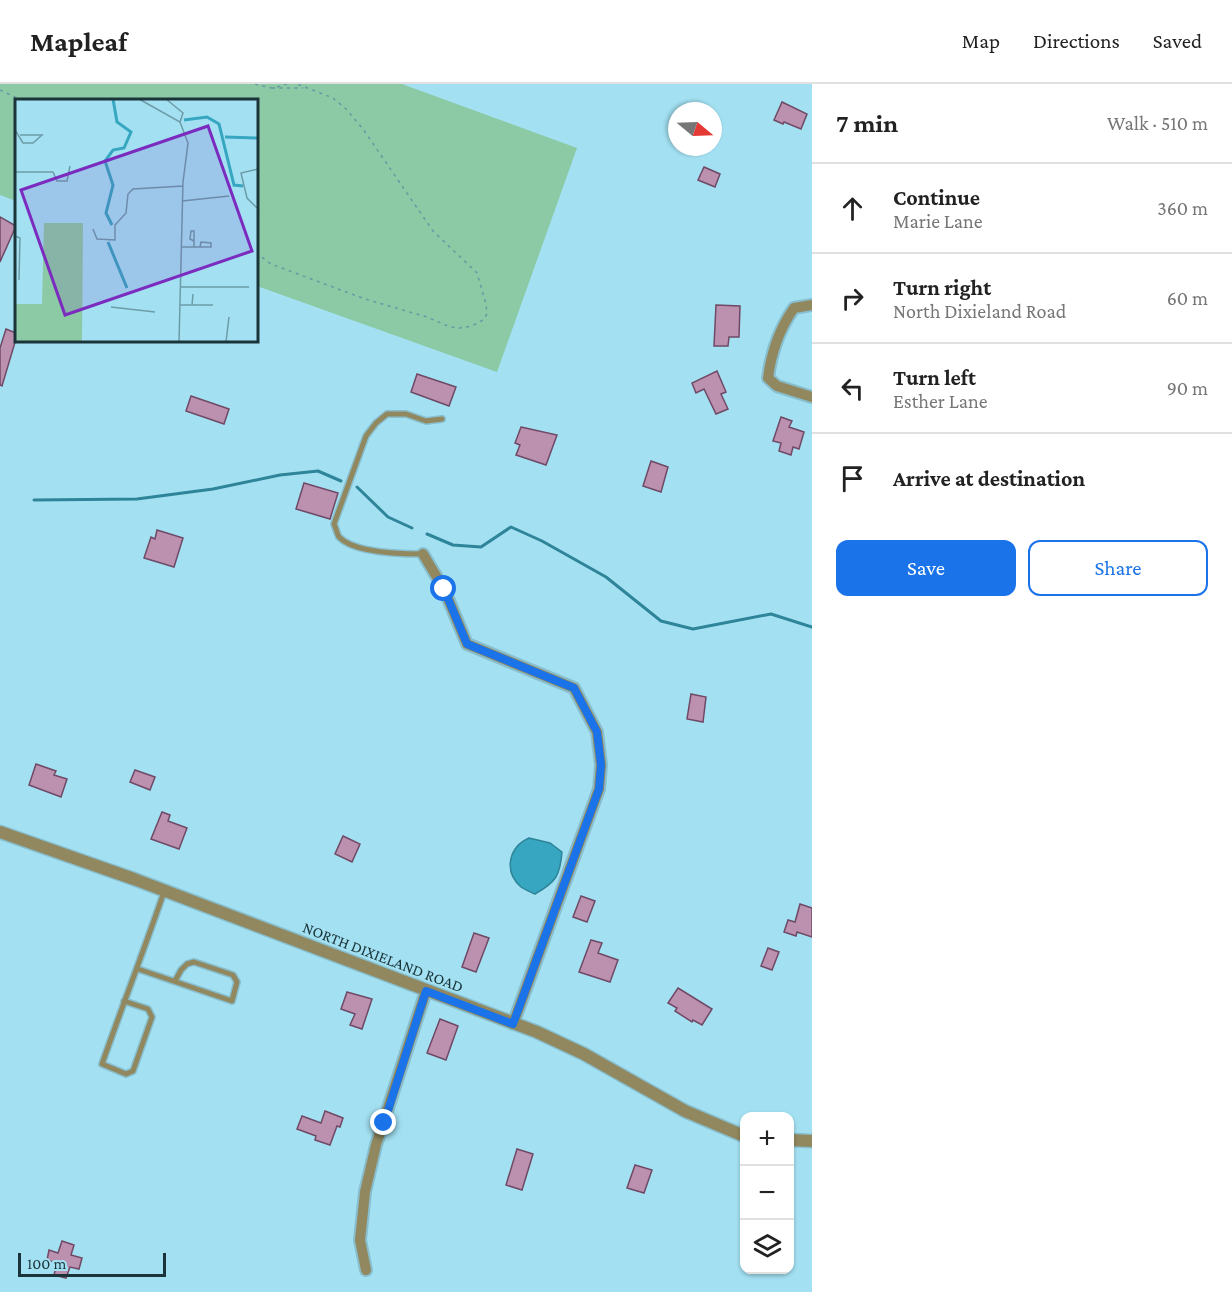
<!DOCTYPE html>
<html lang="en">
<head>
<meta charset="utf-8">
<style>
	body { margin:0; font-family:"Crimson Pro",serif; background:#f2f2f2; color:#222 }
	.controls { position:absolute; right:18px; bottom:18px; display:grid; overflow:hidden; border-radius:12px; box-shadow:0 2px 4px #0004 }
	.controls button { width:54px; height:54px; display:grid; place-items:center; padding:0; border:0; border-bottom:2px solid #e0e0e0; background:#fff; color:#222; font:30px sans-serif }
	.compass { position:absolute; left:668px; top:18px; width:54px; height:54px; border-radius:50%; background:#fff; box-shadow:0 2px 4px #0004; rotate:109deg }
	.scale { position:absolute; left:18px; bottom:15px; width:148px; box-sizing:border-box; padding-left:6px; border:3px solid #1b343a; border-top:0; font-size:16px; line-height:21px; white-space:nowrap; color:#1b343a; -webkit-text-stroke:4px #a3e1f2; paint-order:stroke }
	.stop { position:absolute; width:18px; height:18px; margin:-14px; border:4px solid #1a73e8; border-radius:50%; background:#fff }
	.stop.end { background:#1a73e8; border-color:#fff; box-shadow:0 2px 6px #0008 }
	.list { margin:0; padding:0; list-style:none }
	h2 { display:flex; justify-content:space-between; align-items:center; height:78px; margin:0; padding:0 24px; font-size:26px }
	h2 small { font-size:20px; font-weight:400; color:#767676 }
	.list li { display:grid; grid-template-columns:39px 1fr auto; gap:18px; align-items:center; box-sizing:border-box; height:90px; padding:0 24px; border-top:2px solid #e0e0e0 }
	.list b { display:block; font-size:22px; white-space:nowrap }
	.list p { margin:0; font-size:20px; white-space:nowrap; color:#767676 }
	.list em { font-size:20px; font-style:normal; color:#767676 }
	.actions { display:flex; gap:12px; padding:18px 24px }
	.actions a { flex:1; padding:14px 0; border:2px solid #1a73e8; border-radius:12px; text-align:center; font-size:21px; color:#1a73e8 }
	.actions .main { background:#1a73e8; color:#fff }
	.icon { flex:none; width:33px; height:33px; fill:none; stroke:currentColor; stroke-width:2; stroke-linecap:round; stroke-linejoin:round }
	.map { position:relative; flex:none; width:812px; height:1208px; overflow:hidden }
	header { display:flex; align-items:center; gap:36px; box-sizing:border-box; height:84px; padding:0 30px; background:#fff; border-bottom:2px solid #e0e0e0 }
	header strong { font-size:28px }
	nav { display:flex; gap:33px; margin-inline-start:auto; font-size:21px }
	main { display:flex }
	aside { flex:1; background:#fff }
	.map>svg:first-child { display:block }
	.green { fill:#8bcaa4 }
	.water { fill:#36a6c1; stroke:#2e8498; stroke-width:1.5 }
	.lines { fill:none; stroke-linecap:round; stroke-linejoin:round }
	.stream { stroke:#2e8498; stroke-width:3 }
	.building { fill:#bc91b0; stroke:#6f4965; stroke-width:1.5 }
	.service-casing { stroke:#88becd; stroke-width:8 }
	.minor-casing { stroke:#88becd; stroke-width:14 }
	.tertiary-casing { stroke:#88becd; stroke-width:15 }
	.path { stroke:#6997a3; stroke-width:1.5; stroke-dasharray:3 4.5; stroke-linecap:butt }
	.service { stroke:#91885f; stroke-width:5 }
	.minor { stroke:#91885f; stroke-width:10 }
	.tertiary { stroke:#91885f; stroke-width:12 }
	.route { stroke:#1a73e8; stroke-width:8 }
	.labels { text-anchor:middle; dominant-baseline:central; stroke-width:4.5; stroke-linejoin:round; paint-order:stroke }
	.street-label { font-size:16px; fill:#1b343a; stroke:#a3e1f2 }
	.inset-river { fill:none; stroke:#36a6c1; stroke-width:3 }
	.inset-road { fill:none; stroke:#6d9ca8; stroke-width:1.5 }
	.view { fill:#7b2cbf; fill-opacity:0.15; stroke:#7b2cbf; stroke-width:3 }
	.inset-edge { fill:none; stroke:#1b343a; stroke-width:3 }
</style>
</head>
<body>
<header>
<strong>Mapleaf</strong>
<nav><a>Map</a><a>Directions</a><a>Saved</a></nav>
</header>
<main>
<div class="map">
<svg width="812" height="1208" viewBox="0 0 812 1208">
	<rect width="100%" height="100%" fill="#a3e1f2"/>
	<path class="green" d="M 0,0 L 402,0 L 577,64 L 497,288 L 257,202 L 256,16 L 16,16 L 16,117 L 0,111 Z"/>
	<path class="water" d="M 529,754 L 550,759 L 562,768 C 560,792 556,798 535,810 C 531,808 525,806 521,803 C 503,787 509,763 529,754 Z"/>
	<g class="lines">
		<g class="stream">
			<path d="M 357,403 L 388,433 L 412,444"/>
			<path d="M 34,416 L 137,415 L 213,405 L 280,391 L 318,387 L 341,397"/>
			<path d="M 427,450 L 453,461 L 481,463 L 511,443 L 542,457 L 606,493 L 661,537 L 693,545 L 771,530 L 812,543"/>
		</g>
	</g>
	<g class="building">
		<path d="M 782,18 L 807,30 L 801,45 L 784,38 L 783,40 L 774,36 Z"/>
		<path d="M 704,83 L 720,90 L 715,103 L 698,96 Z"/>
		<path d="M 0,133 L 16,142 L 0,178 Z"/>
		<path d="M 716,221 L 740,222 L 739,253 L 729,253 L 728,262 L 714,262 Z"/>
		<path d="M 6,245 L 16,249 L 16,255 L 2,302 L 0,301 L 0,264 Z"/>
		<path d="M 717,287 L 726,308 L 721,310 L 728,325 L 716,330 L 704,305 L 696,309 L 692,299 Z"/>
		<path d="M 417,290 L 456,303 L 449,322 L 411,308 Z"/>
		<path d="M 191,312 L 229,325 L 224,340 L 186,327 Z"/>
		<path d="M 781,333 L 792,337 L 789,343 L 804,348 L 799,365 L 793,363 L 791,371 L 779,367 L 781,359 L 773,357 Z"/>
		<path d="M 521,343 L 557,351 L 546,381 L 516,371 L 520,361 L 515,359 Z"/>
		<path d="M 651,377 L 668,383 L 661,408 L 643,402 Z"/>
		<path d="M 304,399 L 338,409 L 330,435 L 296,425 Z"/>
		<path d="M 157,446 L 183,454 L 174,483 L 144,474 L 151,453 L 155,455 Z"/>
		<path d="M 691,610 L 706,613 L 703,638 L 687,635 Z"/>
		<path d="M 36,680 L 56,687 L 54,691 L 67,695 L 61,713 L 29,701 Z"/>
		<path d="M 135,686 L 155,693 L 150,706 L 130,698 Z"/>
		<path d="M 162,728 L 170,731 L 168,737 L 187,744 L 179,765 L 151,755 Z"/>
		<path d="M 343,752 L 360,760 L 352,778 L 335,770 Z"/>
		<path d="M 581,812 L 595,817 L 587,838 L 573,833 Z"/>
		<path d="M 800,820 L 812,824 L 812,853 L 797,848 L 796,852 L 784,848 L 788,836 L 795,838 Z"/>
		<path d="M 474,849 L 489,854 L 476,888 L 462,883 Z"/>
		<path d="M 591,856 L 602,859 L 598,869 L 618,876 L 610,898 L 579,888 Z"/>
		<path d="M 768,864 L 779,868 L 772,886 L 761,882 Z"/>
		<path d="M 678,904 L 712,925 L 702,941 L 693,936 L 692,938 L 675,927 L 677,924 L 668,919 Z"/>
		<path d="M 347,908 L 372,915 L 362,945 L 350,941 L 355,930 L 341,925 Z"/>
		<path d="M 440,935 L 458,942 L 446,976 L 427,969 Z"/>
		<path d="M 325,1027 L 343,1034 L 340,1043 L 337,1042 L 330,1061 L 315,1056 L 316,1052 L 297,1045 L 302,1032 L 321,1039 Z"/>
		<path d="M 517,1065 L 533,1070 L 522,1106 L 506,1101 Z"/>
		<path d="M 635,1081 L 652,1086 L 644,1109 L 627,1104 Z"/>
		<path d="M 62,1157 L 74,1161 L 71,1171 L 82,1174 L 79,1185 L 70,1183 L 66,1194 L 54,1191 L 57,1179 L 47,1176 L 49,1166 L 58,1169 Z"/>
	</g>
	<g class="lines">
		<defs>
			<g id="service">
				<path d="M 423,470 C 402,470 354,469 339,453 C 337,450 336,444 334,440 L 366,352 L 376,339 L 387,330 L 406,330 L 426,337 L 442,335"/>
				<path d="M 138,885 L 232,917 L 237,898 L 233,891 L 194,878 L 187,880 L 181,886 L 175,897"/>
				<path d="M 124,917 L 148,925 L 152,933 L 133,987 L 126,990 L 102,980 C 122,923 144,866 164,808"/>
			</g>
			<g id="minor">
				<path d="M 812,221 L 794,224 C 780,244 771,270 768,294 L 777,302 L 812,313"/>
				<path d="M 423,470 L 444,505 L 467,560 L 574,604 L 597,648 L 601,681 L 599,705 L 513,940"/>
				<path d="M 366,1186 L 360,1156 L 365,1108 L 376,1061 L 426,907"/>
			</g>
			<g id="tertiary">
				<path d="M 0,748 L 134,795 L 537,948 L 584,970 L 685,1027 L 744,1052"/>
				<path d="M 790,1056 L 812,1057"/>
			</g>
		</defs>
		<use href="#service" class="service-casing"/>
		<use href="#minor" class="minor-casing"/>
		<use href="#tertiary" class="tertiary-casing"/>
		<g class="path">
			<path d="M 255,0 L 272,4"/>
			<path d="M 277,3 L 287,0"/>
			<path d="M 272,4 L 303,4"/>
			<path d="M 0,6 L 21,16"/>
			<path d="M 256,169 L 271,180 L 365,215 L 427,233 L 450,243 L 460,244 L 472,242 L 483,236 L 487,230 L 486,220 L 477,189 L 433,147 L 363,45 L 346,25 L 333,14 L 297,0"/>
		</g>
		<use href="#service" class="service"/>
		<use href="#minor" class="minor"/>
		<use href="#tertiary" class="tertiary"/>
	</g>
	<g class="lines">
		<path class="route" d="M 384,1039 L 426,907 L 513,940 L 599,705 L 601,681 L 597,648 L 574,604 L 467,560 L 444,505"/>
	</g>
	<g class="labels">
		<g class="street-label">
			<text transform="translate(383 873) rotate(21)">NORTH DIXIELAND ROAD</text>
		</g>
	</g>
	<g transform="translate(15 15)">
		<rect width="243" height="243" fill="#a3e1f2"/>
		<path d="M 29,124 L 68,124 L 67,243 L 0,243 L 0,205 L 27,205 Z" fill="#8bcaa4"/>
		<path class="inset-river" d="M 169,21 L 192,18 L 204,25 L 219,86 L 228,87M 210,38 L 243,39M 97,126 L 91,114 L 98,86 L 90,62 L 98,51 L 109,49 L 116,33 L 102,23 L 98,0M 93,143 L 112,189"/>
		<path class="inset-road" d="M 124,0 L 165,23 L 173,44 L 168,83 L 164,243M 151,0 L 168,14 L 165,23M 0,31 L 8,44 L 18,44 L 27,36 L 5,36M 0,73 L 38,73 L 42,82 L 52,82 L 55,67M 167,102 L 214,97M 242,109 L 232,99 L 226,74 L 243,70M 78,130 L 82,140 L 100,141 L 100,126 L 111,114 L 113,95 L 118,90 L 168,87M 0,137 L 5,139 L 4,181M 179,142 L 175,140 L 176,132 L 179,132 L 179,148M 166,148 L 196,148 L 196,144 L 186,143 L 185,148M 165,188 L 234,188M 165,206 L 177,206 L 178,195M 177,206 L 198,206M 96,208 L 140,213M 211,243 L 214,218"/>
		<path class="view" d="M 193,27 L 237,152 L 50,216 L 6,91 Z"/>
		<rect width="243" height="243" class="inset-edge"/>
	</g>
</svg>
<div class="controls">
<button>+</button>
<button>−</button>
<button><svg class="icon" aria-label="layers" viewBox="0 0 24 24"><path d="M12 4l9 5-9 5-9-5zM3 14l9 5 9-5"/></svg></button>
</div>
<svg class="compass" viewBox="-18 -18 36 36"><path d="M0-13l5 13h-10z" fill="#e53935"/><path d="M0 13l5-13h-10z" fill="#767676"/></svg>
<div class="scale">100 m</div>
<div class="stop" style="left:444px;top:505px"></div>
<div class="stop end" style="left:384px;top:1039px"></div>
</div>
<aside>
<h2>7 min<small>Walk · 510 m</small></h2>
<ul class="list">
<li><svg class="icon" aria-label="ahead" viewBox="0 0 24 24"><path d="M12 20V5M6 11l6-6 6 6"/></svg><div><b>Continue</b><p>Marie Lane</p></div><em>360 m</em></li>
<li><svg class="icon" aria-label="right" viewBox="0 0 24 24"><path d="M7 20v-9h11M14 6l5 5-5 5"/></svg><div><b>Turn right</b><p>North Dixieland Road</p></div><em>60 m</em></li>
<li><svg class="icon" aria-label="left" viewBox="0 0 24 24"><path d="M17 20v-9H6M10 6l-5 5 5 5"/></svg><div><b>Turn left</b><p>Esther Lane</p></div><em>90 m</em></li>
<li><svg class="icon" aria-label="arrive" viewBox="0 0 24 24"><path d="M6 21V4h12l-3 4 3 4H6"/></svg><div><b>Arrive at destination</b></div></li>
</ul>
<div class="actions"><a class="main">Save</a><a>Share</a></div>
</aside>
</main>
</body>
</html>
